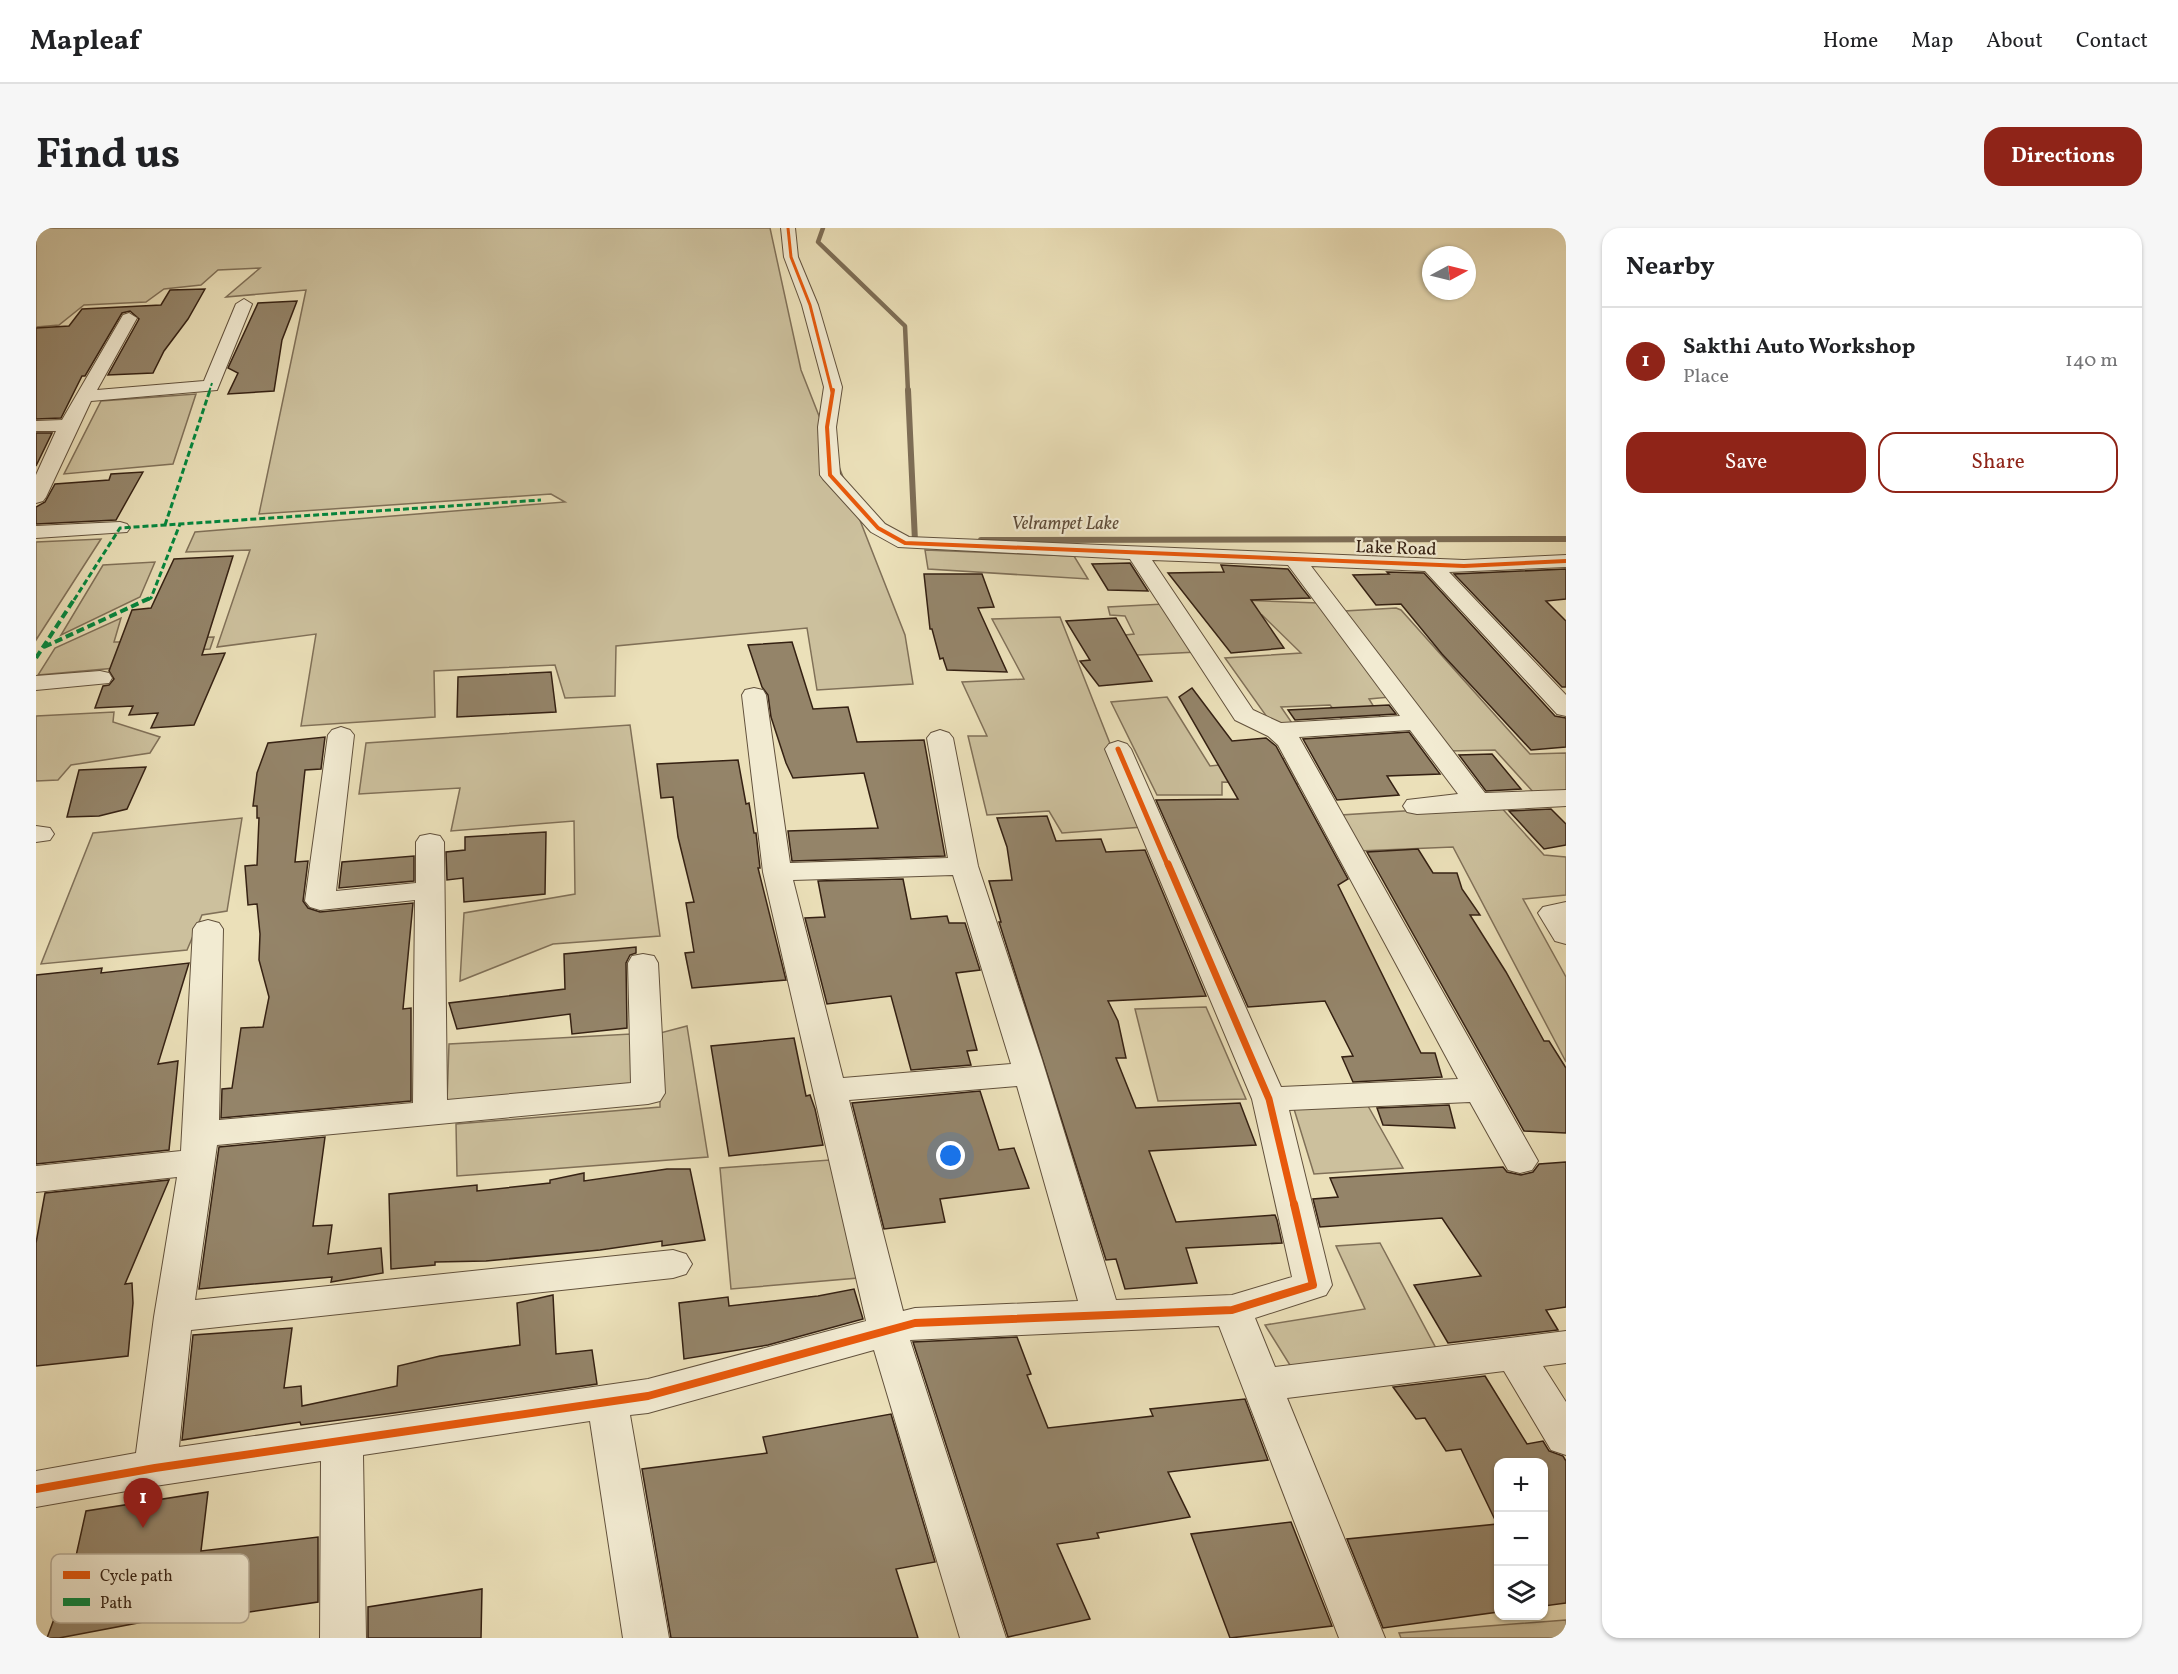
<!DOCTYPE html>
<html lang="en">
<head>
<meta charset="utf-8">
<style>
	body { margin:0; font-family:Vollkorn,serif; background:#f6f6f6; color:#202124 }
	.controls { position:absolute; right:18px; bottom:18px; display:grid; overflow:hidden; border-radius:12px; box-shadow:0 2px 4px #0004 }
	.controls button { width:54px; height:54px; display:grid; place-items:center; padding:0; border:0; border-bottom:2px solid #e0e0e0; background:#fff; color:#202124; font:30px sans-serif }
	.compass { position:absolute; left:1386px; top:18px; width:54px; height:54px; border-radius:50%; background:#fff; box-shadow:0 2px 4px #0004; rotate:83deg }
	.you { position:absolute; left:915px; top:928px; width:21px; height:21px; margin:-15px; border:4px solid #fff; border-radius:50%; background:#1a73e8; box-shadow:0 0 0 9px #1a73e833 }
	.badge { display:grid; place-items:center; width:39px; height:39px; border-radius:50%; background:#8f2418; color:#fff; font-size:20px; font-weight:700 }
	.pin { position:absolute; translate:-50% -50px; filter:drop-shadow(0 2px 3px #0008) }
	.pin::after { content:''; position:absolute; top:32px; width:21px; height:18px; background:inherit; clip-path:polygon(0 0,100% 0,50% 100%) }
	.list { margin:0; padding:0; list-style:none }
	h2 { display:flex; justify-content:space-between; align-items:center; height:78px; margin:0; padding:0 24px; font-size:26px }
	h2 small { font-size:20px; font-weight:400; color:#757577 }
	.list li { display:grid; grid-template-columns:39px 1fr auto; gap:18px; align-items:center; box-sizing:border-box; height:108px; padding:0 24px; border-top:2px solid #e0e0e0 }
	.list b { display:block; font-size:22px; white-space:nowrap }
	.list p { margin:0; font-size:20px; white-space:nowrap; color:#757577 }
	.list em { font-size:20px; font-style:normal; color:#757577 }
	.actions { display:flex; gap:12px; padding:18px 24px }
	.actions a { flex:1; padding:14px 0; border:2px solid #8f2418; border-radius:18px; text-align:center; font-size:21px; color:#8f2418 }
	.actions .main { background:#8f2418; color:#fff }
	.icon { flex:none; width:33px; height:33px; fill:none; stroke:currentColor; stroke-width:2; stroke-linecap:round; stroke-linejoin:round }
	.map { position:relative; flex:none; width:1530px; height:1410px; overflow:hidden; border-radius:18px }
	header { display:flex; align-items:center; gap:36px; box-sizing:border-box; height:84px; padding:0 30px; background:#fff; border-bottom:2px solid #e0e0e0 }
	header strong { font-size:28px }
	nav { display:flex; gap:33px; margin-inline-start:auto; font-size:21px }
	.intro { display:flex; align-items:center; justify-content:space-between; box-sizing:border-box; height:144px; padding:0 36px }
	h1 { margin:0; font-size:42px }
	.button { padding:15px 27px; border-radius:18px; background:#8f2418; color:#fff; font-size:21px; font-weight:700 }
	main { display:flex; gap:36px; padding:0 36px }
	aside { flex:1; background:#fff; border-radius:18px; box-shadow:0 2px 4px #0004 }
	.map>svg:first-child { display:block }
	.green { fill:#ccc09d; stroke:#807058; stroke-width:1.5 }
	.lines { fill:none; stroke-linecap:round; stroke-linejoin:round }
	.stream-far1 { stroke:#7d6d55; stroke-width:4.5 }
	.stream { stroke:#7d6d55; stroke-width:6 }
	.building { fill:#948469; stroke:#352113; stroke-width:1.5 }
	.minor-casing { stroke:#62513c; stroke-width:2 }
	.minor { fill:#f2ebd2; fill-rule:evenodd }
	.quiet-far2 { stroke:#00873e; stroke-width:2; stroke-dasharray:4.5 2; stroke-linecap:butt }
	.quiet-far1 { stroke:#00873e; stroke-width:3; stroke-dasharray:6 3; stroke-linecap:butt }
	.quiet { stroke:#00873e; stroke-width:4; stroke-dasharray:8 4; stroke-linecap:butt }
	.cycleway-far4-casing { stroke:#f2ebd2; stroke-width:5 }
	.cycleway-far3-casing { stroke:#f2ebd2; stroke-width:6 }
	.cycleway-far2-casing { stroke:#f2ebd2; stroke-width:8 }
	.cycleway-far1-casing { stroke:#f2ebd2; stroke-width:10 }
	.cycleway-casing { stroke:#f2ebd2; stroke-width:12 }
	.cycleway-far4 { stroke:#e8590c; stroke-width:3 }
	.cycleway-far3 { stroke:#e8590c; stroke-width:4 }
	.cycleway-far2 { stroke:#e8590c; stroke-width:5 }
	.cycleway-far1 { stroke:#e8590c; stroke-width:7 }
	.cycleway { stroke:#e8590c; stroke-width:8 }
	.labels { text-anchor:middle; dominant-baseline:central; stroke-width:4.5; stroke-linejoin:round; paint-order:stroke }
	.far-water-label { font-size:18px; font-style:italic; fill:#5f4d3a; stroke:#f2ebd2 }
	.far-street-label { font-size:18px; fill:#352113; stroke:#f2ebd2 }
	.key { fill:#f2ebd2; stroke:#b9ae99; stroke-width:1.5 }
	.key-label { font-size:16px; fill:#352113 }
</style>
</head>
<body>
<header>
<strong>Mapleaf</strong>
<nav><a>Home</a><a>Map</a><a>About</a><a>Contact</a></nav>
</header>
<div class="intro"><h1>Find us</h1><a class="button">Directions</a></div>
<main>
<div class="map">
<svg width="1530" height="1410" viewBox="0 0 1530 1410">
	<rect width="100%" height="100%" fill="#ebe0b9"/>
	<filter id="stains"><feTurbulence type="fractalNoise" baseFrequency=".00333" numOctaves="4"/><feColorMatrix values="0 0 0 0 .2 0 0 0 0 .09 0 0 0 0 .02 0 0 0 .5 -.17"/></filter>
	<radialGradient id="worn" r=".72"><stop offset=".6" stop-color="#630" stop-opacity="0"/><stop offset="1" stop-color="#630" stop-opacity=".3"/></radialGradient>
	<g class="green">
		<path d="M 0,0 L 734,0 L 765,142 L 869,407 L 877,456 L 781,462 L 771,400 L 580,418 L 579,468 L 529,470 L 519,437 L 398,443 L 399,489 L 265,498 L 280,406 L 181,419 L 214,322 L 150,324 L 159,304 L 529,274 L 515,266 L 223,286 L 270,62 L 190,69 L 224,40 L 182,42 L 165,57 L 128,61 L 110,74 L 48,77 L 23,97 L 0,99 Z"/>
		<path d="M 160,166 L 137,236 L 28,246 L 65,173 Z"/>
		<path d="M 65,311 L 0,412 L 0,314 Z"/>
		<path d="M 889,322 L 1038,328 L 1052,351 L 892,341 Z"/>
		<path d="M 119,334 L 104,369 L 25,407 L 67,337 Z"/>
		<path d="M 1152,370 L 1283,375 L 1355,469 L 1333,471 L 1346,492 L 1308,494 L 1294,477 L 1245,479 L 1256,495 L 1236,496 L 1189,430 L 1265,425 L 1226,387 L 1166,387 Z"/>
		<path d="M 1128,376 L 1161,424 L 1061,429 L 1050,411 L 1098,406 L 1089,388 L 1074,387 L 1072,379 Z"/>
		<path d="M 1360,380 L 1365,382 L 1494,526 L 1530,525 L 1530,565 L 1499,566 L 1459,522 L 1412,523 L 1309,383 Z"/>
		<path d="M 1024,389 L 1107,599 L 1026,605 L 1013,583 L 951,587 L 932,508 L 951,508 L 926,454 L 988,451 L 956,391 Z"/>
		<path d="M 85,390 L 78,414 C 112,414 144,409 178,409 L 174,421 L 85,427 L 80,440 L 2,447 L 19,420 Z"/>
		<path d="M 1131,469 L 1174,538 L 1251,530 L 1269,556 L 1186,554 L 1186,567 L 1121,567 L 1075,474 Z"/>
		<path d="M 78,484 L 77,494 L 124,509 L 114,525 L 35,537 L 22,552 L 0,553 L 0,488 Z"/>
		<path d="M 594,497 L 624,708 L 517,716 L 424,753 L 428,685 L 539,666 L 538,593 L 415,603 L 424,560 L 323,566 L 330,515 Z"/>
		<path d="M 1463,577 L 1508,627 L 1530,629 L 1530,667 L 1487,671 L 1530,749 L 1530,834 L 1417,619 L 1322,623 L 1305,587 Z"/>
		<path d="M 206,590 L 191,683 L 166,687 L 151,722 L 5,736 L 57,605 Z"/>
		<path d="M 1170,779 L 1210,871 L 1122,873 L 1099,781 Z"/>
		<path d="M 651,798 L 672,929 L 421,948 L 420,896 L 624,879 L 624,805 Z"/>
		<path d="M 595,806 L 600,857 L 411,874 L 413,816 Z"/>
		<path d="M 1332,878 L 1367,940 L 1278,946 L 1258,881 Z"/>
		<path d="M 794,932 L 822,1050 L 695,1061 L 684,940 Z"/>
		<path d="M 1344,1015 L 1402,1124 L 1257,1142 L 1229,1097 L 1329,1081 L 1300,1018 Z"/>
		<path d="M 1530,1392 L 1530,1410 L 1365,1410 L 1363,1405 Z"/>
	</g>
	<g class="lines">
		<path class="stream-far1" d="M 787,0 L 782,14 L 869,98 L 872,164"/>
		<g class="stream">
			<path d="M 872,162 L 879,313 L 886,313"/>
			<path d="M 945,312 L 1530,311"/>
		</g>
	</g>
	<g class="building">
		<path d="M 169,61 L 152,91 L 128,123 L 117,145 L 72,147 L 103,91 L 94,83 L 86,85 L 49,148 L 46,148 L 25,190 L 0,191 L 0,100 L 33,98 L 46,81 L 125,77 L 134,62 Z"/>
		<path d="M 261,73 L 246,112 L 238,163 L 192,166 L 202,145 L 192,140 L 222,75 Z"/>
		<path d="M 0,205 L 16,205 L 0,238 Z"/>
		<path d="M 107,244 L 80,292 L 0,296 L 0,279 L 9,274 L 19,256 L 73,252 L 75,246 Z"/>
		<path d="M 197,328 L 166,427 L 189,425 L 158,497 L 115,500 L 122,485 L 93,487 L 97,478 L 59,480 L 67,458 L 73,457 L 78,451 L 73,443 L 96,382 L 115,380 L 138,331 Z"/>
		<path d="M 1094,335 L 1112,363 L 1072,362 L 1056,336 Z"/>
		<path d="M 1185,337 L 1252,341 L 1266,360 L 1274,370 L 1215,372 L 1248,420 L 1195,425 L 1132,345 L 1188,344 Z"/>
		<path d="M 1530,341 L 1530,371 L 1510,373 L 1530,393 L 1530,459 L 1526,459 L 1418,346 Z"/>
		<path d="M 1351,344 L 1388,345 L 1519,488 L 1530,490 L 1530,519 L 1495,522 L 1406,426 L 1365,376 L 1340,377 L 1317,347 L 1353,346 Z"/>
		<path d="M 888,346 L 946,346 L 958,379 L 942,380 L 971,444 L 911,442 L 907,430 L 904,431 L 896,401 L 894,401 Z"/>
		<path d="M 1080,390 L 1116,453 L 1063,458 L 1044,433 L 1054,432 L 1030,393 Z"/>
		<path d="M 756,414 L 777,481 L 812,479 L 821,514 L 888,512 L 909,628 L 756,633 L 752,603 L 842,600 L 828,545 L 757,550 L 750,535 L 735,489 L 732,467 L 726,459 L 712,417 Z"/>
		<path d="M 515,444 L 520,484 L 421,489 L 422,449 Z"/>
		<path d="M 1156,460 L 1196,513 L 1230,510 L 1240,518 L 1312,651 L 1302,657 L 1385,825 L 1399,825 L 1406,849 L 1317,854 L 1306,829 L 1317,828 L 1289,773 L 1212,779 L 1120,572 L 1202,571 L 1143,469 Z"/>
		<path d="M 1353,477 L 1360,486 L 1259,492 L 1252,482 Z"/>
		<path d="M 1373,504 L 1404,546 L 1351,548 L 1363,567 L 1301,572 L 1267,511 Z"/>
		<path d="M 289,509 L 285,541 L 269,542 L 259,634 L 272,633 L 267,673 L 272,680 L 284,684 L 377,675 L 367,781 L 375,780 L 375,873 L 185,890 L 186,861 L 196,860 L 205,800 L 227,799 L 233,769 L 223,732 L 224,706 L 221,676 L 212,677 L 209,638 L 221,637 L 223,590 L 221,590 L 221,578 L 217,578 L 221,545 L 232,515 Z"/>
		<path d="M 1456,526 L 1485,561 L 1450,563 L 1423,527 Z"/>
		<path d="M 702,532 L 710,576 L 713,575 L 718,605 L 720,605 L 724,640 L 722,640 L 750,752 L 656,760 L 649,725 L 658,724 L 650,675 L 658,674 L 642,609 L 637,569 L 625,570 L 621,536 Z"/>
		<path d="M 110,539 L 91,581 L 63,588 L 31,589 L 43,542 Z"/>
		<path d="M 1515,581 L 1530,596 L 1530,617 L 1508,621 L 1473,583 Z"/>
		<path d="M 1011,588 L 1020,613 L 1065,611 L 1070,624 L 1109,622 L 1170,768 L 1072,773 L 1082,793 L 1090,830 L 1080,830 L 1100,880 L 1204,875 L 1220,917 L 1113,923 L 1140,994 L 1239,987 L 1241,992 L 1246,1015 L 1150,1020 L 1161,1055 L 1089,1061 L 1080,1031 L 1070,1032 L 963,694 L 965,694 L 953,653 L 976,652 L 971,619 L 961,590 Z"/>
		<path d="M 510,604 L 509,666 L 428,674 L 427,650 L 411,652 L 410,624 L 429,622 L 429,609 Z"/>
		<path d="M 1382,621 L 1397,645 L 1421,645 L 1426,661 L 1444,687 L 1434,687 L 1470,744 L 1508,813 L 1513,813 L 1530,840 L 1530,905 L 1488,903 L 1331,624 Z"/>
		<path d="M 378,628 L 378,653 L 303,660 L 306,634 Z"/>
		<path d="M 867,651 L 875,691 L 911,688 L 913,695 L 929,695 L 944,742 L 920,745 L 941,822 L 931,823 L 935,837 L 875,842 L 855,768 L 791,776 L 769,690 L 789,689 L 782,653 Z"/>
		<path d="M 600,719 L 600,725 L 594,727 L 590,735 L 591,800 L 536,806 L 534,786 L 421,801 L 413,775 L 529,761 L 528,726 Z"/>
		<path d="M 153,735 L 122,836 L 142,833 L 133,922 L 0,936 L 0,747 L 66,740 L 65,745 Z"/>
		<path d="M 758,810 L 770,868 L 774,867 L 779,881 L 787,917 L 693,928 L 675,818 Z"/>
		<path d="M 944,863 L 963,922 L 978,920 L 993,960 L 904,971 L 909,994 L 848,1001 L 816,875 Z"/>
		<path d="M 1413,877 L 1419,900 L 1347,897 L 1341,880 Z"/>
		<path d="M 289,909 L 277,998 L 296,997 L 292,1026 L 345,1020 L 347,1045 L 295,1054 L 296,1049 L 163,1061 L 183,919 Z"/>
		<path d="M 1530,934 L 1530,1079 L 1510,1082 L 1522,1102 L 1412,1115 L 1378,1057 L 1445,1048 L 1406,990 L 1284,999 L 1277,971 L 1302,969 L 1294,950 L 1467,939 L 1471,944 L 1485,947 L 1497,944 L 1503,936 Z"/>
		<path d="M 631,941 L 654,941 L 669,1012 L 626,1018 L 626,1013 L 564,1022 L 450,1033 L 399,1034 L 399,1037 L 355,1041 L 353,966 L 441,957 L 441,963 L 514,955 L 514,952 L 548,945 L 548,953 Z"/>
		<path d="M 133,952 L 89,1056 L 96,1055 L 97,1075 L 92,1128 L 0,1138 L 0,1015 L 9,965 Z"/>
		<path d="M 818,1061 L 827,1091 L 732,1117 L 648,1131 L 643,1075 L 692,1069 L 693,1078 L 782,1068 Z"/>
		<path d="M 517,1067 L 520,1126 L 556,1122 L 561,1156 L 358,1185 L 265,1197 L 264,1194 L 146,1212 L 157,1107 L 256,1100 L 248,1160 L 265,1158 L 266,1178 L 361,1158 L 362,1138 L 404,1128 L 484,1117 L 481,1075 Z"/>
		<path d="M 981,1109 L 995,1146 L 991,1147 L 1012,1200 L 1117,1188 L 1114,1181 L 1209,1171 L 1232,1232 L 1132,1244 L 1154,1289 L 1061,1305 L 1063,1310 L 1021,1316 L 1054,1391 L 972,1409 L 877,1114 Z"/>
		<path d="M 1449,1148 L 1491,1216 L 1507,1213 L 1513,1223 L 1527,1228 L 1530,1233 L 1530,1375 L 1508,1378 L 1508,1234 L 1462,1234 L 1462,1384 L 1347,1400 L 1311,1311 L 1461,1296 L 1425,1221 L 1410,1223 L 1389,1190 L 1380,1191 L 1357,1159 Z"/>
		<path d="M 855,1186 L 899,1334 L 860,1341 L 882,1410 L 635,1410 L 606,1241 L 731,1225 L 727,1209 Z"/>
		<path d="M 172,1264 L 165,1323 L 282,1309 L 282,1374 L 159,1392 L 160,1384 L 23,1410 L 11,1410 L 38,1337 L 50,1283 Z"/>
		<path d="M 1255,1294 L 1296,1398 L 1194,1410 L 1155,1306 Z"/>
		<path d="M 446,1361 L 445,1410 L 332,1410 L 332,1379 Z"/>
	</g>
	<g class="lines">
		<defs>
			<g id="minor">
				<path d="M 745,0 L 759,0 L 762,29 L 782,77 L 806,159 L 800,199 L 804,246 L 849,296 L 873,309 L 1428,332 L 1530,327 L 1530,339 L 1413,344 L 1530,467 L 1530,488 L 1521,486 L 1389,343 L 1275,338 L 1449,565 L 1530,562 L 1530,578 L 1381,586 L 1371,584 L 1367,578 L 1371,572 L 1422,566 L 1374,502 L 1263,509 L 1502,933 L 1496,942 L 1484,945 L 1472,942 L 1434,874 L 1253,882 L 1296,1057 L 1290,1067 L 1219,1090 L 1239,1139 L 1530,1103 L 1530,1135 L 1507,1138 L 1530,1174 L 1530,1227 L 1515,1222 L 1468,1143 L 1251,1170 L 1349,1410 L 1303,1410 L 1183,1098 L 874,1112 L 970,1410 L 924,1410 L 838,1122 L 612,1185 L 594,1187 L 633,1410 L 587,1410 L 554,1193 L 327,1227 L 330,1410 L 284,1410 L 285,1233 L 119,1258 L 0,1279 L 0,1243 L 100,1225 L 118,1089 L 141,949 L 0,964 L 0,938 L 145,923 L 157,701 L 161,695 L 172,692 L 183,695 L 187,701 L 183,892 L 377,875 L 379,672 L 284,682 L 274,679 L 269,673 L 292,507 L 296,502 L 305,499 L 314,502 L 318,507 L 300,663 L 380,655 L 380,614 L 384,608 L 394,606 L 404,608 L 408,614 L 411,872 L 595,855 L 592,735 L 596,728 L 607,726 L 618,728 L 622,735 L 629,865 L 624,873 L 612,876 L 181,917 L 159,1072 L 637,1022 L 650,1026 L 656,1036 L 650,1046 L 637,1050 L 155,1102 L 143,1219 L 612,1151 L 830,1093 L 727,644 L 706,467 L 709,462 L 718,460 L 727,462 L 730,467 L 754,635 L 912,630 L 891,510 L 895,505 L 904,502 L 913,505 L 917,510 L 942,638 L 1006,832 L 1080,1072 L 1196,1067 L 1256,1049 L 1216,871 L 1069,521 L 1073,516 L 1082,513 L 1091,516 L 1095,521 L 1245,859 L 1422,851 L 1242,517 L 1232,508 L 1199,492 L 1094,331 L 862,319 L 835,304 L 787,251 L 784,247 L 782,199 L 788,159 L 766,77 L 748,29 ZM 1116,332 L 1252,337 L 1364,488 L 1245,495 L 1217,482 ZM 917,647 L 975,836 L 807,850 L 757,652 ZM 981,858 L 1042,1073 L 879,1080 L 867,1083 L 813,872 Z"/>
				<path d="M 208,71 L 216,76 L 181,162 L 55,173 L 10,269 L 7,273 L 0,275 L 0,247 L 20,203 L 0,203 L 0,193 L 26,192 L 87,87 L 93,85 L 101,90 L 61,162 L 168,153 L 200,76 Z"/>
				<path d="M 84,294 L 91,296 L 94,300 L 91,304 L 0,310 L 0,298 Z"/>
				<path d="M 64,443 L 73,445 L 76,450 L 73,455 L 0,462 L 0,448 Z"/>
				<path d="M 0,598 L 14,600 L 18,606 L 14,612 L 0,614 Z"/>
				<path d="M 1530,674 L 1530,716 L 1519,713 L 1502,685 L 1507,679 Z"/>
			</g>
		</defs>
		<use href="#minor" class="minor-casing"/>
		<use href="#minor" class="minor"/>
		<path class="quiet-far2" d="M 173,164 L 176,155"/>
		<g class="quiet-far1">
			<path d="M 129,297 L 174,162"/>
			<path d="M 38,372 L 84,300 L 505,272"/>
			<path d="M 111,372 L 115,370 L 144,296"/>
		</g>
		<g class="quiet">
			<path d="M 8,419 L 114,370"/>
			<path d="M 0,430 L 39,370"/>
		</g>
		<defs>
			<path id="cycleway-far4" d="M 752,0 L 755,29 L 774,77 L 796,164"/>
			<path id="cycleway-far3" d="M 797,162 L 791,199 L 794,247 L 842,300 L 869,315 L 1428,338 L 1530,333"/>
			<path id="cycleway-far2" d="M 1082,521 L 1132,638"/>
			<path id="cycleway-far1" d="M 1132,636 L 1233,871 L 1258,977"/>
			<path id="cycleway" d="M 0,1261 L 119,1240 L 612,1168 L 879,1095 L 1196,1082 L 1277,1057 L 1258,976"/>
		</defs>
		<use href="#cycleway-far4" class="cycleway-far4-casing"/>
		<use href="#cycleway-far3" class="cycleway-far3-casing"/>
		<use href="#cycleway-far2" class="cycleway-far2-casing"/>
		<use href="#cycleway-far1" class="cycleway-far1-casing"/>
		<use href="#cycleway" class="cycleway-casing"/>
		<use href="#cycleway-far4" class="cycleway-far4"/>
		<use href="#cycleway-far3" class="cycleway-far3"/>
		<use href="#cycleway-far2" class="cycleway-far2"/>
		<use href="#cycleway-far1" class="cycleway-far1"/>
		<use href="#cycleway" class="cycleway"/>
	</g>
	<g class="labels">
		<g class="far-water-label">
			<text x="1029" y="296">Velrampet Lake</text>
		</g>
		<g class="far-street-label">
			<text transform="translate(1360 321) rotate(2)">Lake Road</text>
		</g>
	</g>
	<rect x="15" y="1326" width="198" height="69" rx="9" class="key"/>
	<rect x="27" y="1343" width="27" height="8" fill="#e8590c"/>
	<rect x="27" y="1370" width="27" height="8" fill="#00873e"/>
	<g class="key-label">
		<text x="64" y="1353">Cycle path</text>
		<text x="64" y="1380">Path</text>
	</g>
	<rect width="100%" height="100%" filter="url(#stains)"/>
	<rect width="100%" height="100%" fill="url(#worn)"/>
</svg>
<div class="controls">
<button>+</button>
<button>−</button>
<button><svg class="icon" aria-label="layers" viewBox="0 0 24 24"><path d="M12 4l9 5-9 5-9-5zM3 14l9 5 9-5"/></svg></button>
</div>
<svg class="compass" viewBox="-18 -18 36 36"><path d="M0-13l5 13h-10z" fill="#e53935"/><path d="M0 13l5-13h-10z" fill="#757577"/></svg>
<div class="you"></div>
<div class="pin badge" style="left:107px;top:1300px">1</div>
</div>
<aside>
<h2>Nearby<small></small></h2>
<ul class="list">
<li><span class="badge">1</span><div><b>Sakthi Auto Workshop</b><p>Place</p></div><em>140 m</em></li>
</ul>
<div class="actions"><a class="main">Save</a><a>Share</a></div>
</aside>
</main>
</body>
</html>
